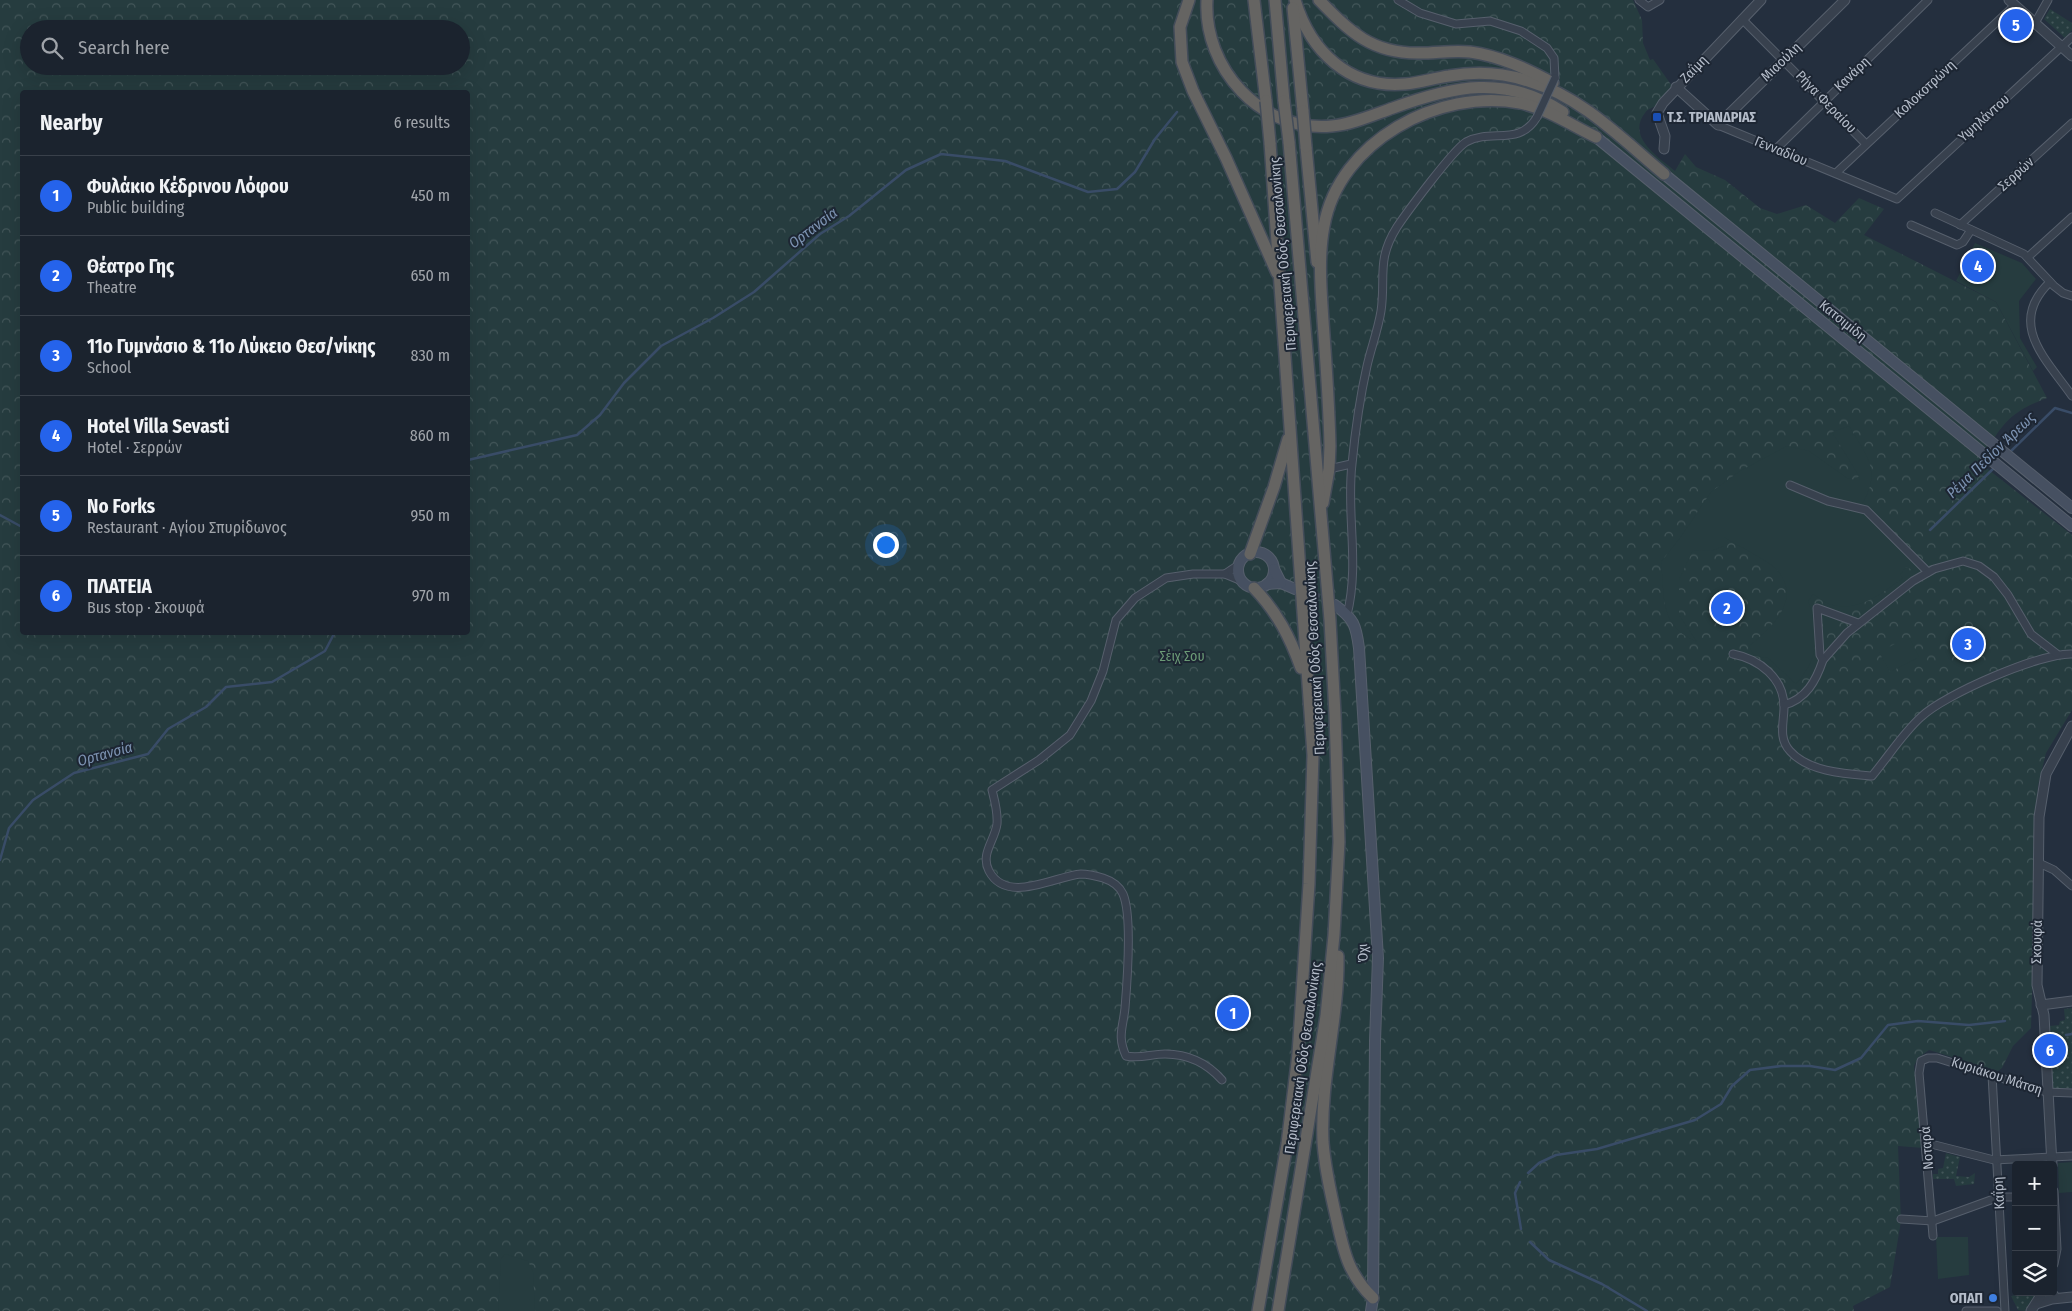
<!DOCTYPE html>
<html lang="en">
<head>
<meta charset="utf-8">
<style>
	body { margin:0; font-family:"Fira Sans Condensed",sans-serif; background:#242b36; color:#f1f3f6 }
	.controls { position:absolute; right:15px; bottom:15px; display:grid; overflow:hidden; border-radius:5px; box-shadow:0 5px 20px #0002 }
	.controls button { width:45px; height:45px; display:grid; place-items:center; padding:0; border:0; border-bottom:1px solid #39404a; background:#1b232e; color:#f1f3f6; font:25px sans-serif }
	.you { position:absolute; left:885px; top:544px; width:18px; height:18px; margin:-12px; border:4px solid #fff; border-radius:50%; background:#1a73e8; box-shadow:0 0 0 8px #1a73e833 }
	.badge { display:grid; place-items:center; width:32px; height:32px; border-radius:50%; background:#2563eb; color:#fff; font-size:16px; font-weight:700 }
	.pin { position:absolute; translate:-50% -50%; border:2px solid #fff; box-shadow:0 1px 5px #0006 }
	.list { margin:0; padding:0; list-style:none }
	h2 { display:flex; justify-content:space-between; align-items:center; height:65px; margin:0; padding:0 20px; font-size:21px }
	h2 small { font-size:16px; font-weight:400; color:#a0a4aa }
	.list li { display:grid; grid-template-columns:32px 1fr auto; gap:15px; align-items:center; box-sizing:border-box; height:80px; padding:0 20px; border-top:1px solid #39404a }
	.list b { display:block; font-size:19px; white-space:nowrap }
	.list p { margin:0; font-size:16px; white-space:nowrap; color:#a0a4aa }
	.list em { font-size:16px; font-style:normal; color:#a0a4aa }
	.icon { flex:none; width:28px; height:28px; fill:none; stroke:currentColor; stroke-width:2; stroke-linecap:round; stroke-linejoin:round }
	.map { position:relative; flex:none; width:2072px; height:1311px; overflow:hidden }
	.search { position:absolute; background:#1b232e; box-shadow:0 5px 20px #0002; left:20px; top:20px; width:450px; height:55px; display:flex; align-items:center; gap:12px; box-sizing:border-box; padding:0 18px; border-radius:28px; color:#a0a4aa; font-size:19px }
	.panel { position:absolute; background:#1b232e; box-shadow:0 5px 20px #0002; left:20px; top:90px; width:450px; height:545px; border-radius:5px }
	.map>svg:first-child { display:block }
	.grass { fill:url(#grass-dots) }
	.forest { fill:url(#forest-crowns); fill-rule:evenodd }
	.green { fill:#263c3f }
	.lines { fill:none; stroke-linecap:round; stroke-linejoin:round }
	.stream { stroke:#394c67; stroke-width:2.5 }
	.secondary-tunnel { stroke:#3a4453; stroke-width:10; stroke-dasharray:10 5; stroke-linecap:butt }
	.minor-casing { stroke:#565f6c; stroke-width:9 }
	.tertiary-casing { stroke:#565f6c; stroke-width:11 }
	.secondary-casing { stroke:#565f6c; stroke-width:12 }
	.trunk-casing { stroke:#434c59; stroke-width:14 }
	.minor { stroke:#38414e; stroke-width:7 }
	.tertiary { stroke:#38414e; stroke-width:9 }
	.secondary { stroke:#465061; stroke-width:10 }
	.trunk { stroke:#656462; stroke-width:11 }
	.minor-bridge-casing { stroke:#565f6c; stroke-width:9; stroke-linecap:butt }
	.trunk-bridge-casing { stroke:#434c59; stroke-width:14; stroke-linecap:butt }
	.minor-bridge { stroke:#38414e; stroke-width:7 }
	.trunk-bridge { stroke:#656462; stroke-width:11 }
	.transit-dot { fill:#1a4fb4; stroke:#1d2633; stroke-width:2 }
	.shop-dot { fill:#3f7fe0; stroke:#1d2633; stroke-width:2 }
	.labels { text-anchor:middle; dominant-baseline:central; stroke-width:4; stroke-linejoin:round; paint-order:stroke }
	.street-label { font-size:14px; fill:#b4bcc9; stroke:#1d2633 }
	.poi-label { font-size:14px; font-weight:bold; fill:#b4bcc9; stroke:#1d2633; text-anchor:start }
	.park-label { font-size:14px; fill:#6b9a76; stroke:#1d2633 }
	.water-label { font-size:15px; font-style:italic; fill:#7c92b1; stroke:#1d2633 }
</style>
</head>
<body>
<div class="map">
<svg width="2072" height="1311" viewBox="0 0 2072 1311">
	<defs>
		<pattern id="grass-dots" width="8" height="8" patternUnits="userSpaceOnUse" patternTransform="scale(1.25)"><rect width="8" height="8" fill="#263c3f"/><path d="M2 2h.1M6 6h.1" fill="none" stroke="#435659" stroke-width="1.8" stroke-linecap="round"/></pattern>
		<pattern id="forest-crowns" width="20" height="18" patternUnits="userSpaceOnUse" patternTransform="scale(1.25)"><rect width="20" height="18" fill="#263c3f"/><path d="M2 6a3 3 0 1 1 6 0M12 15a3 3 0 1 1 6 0" fill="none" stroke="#435659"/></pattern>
	</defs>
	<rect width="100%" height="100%" fill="#242f3e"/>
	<g class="grass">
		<path d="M 2050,9 L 2072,23 L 2072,30 L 2065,38 L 2044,19 Z"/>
		<path d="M 2072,1008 L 2072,1088 L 2053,1089 L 2050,1026 L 2059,1025 L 2060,1021 L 2065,1020 L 2064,1009 Z"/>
		<path d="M 1946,1153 L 1960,1157 L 1956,1176 L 1969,1177 L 1975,1173 L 1974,1184 L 1956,1186 L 1954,1179 L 1933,1179 L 1933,1174 L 1938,1174 L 1938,1169 L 1943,1168 Z"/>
		<path d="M 2030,1292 L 2039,1292 L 2025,1311 L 2018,1310 L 2011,1296 Z"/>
	</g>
	<path class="forest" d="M 0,0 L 1633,0 L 1642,20 L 1643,43 L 1650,60 L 1653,59 L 1672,86 C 1666,92 1663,99 1658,104 C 1654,108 1648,108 1645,113 C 1626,137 1659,158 1675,171 L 1685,154 L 1696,167 L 1725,180 L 1760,208 L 1777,214 L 1806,205 L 1835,223 L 1859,198 L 1884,209 L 1864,235 L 1996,302 L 2047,398 C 2007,413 2000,427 1980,463 L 2072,535 L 2072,710 L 2046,753 L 2038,786 L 2031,1028 L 2013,1046 L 2002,1068 L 1998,1071 L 1929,1050 L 1918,1058 L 1914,1066 L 1924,1148 L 1898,1146 L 1901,1221 L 1890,1287 L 1853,1306 L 1854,1311 L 0,1311 ZM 29,29 L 461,29 L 461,66 L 29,66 ZM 22,92 L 468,92 L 468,632 L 22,632 Z"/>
	<g class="green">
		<path d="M 1975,243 L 2022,263 L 2036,279 L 2019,301 L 2020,338 L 2037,367 L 2033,371 L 1996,302 L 1956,281 Z"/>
		<path d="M 1849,426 C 1868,458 1882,471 1861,506 L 1856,506 L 1854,511 L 1870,519 L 1916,564 L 1916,569 L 1913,570 L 1906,567 L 1900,575 L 1903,578 C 1880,594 1859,613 1829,604 C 1823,602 1818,597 1813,594 L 1808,601 C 1819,633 1820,658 1796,684 L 1768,658 L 1754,656 L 1749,646 C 1771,628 1803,600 1777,570 C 1768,560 1736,545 1724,537 L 1724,546 L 1711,551 L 1693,550 L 1679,580 L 1679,615 L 1697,642 C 1659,626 1665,598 1661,562 L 1680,538 L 1711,492 L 1740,471 L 1787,446 L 1809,451 L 1847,478 L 1855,480 L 1859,476 L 1832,432 Z"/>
		<path d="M 1909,637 L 1919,657 L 1890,672 L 1879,652 Z"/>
		<path d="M 2072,1162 L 2072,1192 L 2059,1193 L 2058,1163 Z"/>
		<path d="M 1936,1237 L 1968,1237 L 1969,1275 L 1938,1279 Z"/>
		<path d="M 505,1254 L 528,1261 L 533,1272 L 535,1311 L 498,1311 L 501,1259 Z"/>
	</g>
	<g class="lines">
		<g class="stream">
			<path d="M 2010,452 L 2055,408 L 2072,413"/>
			<path d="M 468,460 L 577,435 L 600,415 L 624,383 L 661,346 L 713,318 L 754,292 L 820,234 L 849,216 L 906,170 L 941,154 L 1005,161 L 1088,192 L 1117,189 L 1135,172 L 1155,139 L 1177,112"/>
			<path d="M 0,515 L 22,527"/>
			<path d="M 1930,530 L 1995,467"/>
			<path d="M 0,860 L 9,828 L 33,800 L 74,773 L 148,754 L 168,729 L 206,707 L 226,687 L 272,682 L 325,651 L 335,632"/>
			<path d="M 2066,1035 L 2072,1034"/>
			<path d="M 1528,1173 L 1539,1163 L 1556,1155 L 1597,1149 L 1695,1120 L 1721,1104 L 1732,1086 L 1750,1070 L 1781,1066 L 1810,1066 L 1835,1070 L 1861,1058 L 1888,1025 L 1918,1021 L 1969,1025 L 2005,1021"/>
			<path d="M 1520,1182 L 1515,1193 L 1521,1229"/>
			<path d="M 1530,1242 L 1549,1260 L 1602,1284 L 1647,1311"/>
		</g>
		<path class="secondary-tunnel" d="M 1296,589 L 1334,605"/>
		<defs>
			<g id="minor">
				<path d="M 1398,0 L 1420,13 L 1456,24 L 1490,21 L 1521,31 L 1547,48 L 1554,58 L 1555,78"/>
				<path d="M 1639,0 L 1648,7 L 1660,0"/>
				<path d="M 1742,19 L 1866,144"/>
				<path d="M 2035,23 L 2048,0"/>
				<path d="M 1718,125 L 1897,199 L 2072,37"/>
				<path d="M 1776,149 L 1928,0"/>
				<path d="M 1836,173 L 2015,5"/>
				<path d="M 1935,213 L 2024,254 L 2054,286 L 2063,293 L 2072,296"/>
				<path d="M 1911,225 L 1957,245 L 1963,242 L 1971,230"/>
				<path d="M 1960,225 L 2072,123"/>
				<path d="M 2028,257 L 2072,217"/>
				<path d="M 2050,282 C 2006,324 2047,360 2072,396"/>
				<path d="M 1329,469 L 1351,464"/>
				<path d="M 1790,485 L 1828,501 L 1866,510 L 1928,572"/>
				<path d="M 1240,564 L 1225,574 L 1242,581"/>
				<path d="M 1347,615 C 1360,563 1346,514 1352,464 C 1355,433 1360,397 1367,366 C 1371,348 1378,330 1381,311 C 1386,278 1376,260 1397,227 C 1407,212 1453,150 1466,142 C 1492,128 1519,147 1537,117"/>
				<path d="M 1733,654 C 1759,659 1784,678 1784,707 C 1784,722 1778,738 1790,751 C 1808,772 1847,774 1872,776 C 1888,757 1903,733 1921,717 C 1945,694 2040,653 2072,654"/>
				<path d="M 1823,660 L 1847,633 L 1913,581 L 1934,569 L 1963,561 L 1979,566 L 1994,577 L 2008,595 L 2031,634 L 2057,654"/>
				<path d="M 1784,705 C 1806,699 1816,681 1823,660 L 1820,655 L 1817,608 L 1858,623"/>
				<path d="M 2039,863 L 2054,870 L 2072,886"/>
				<path d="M 1992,1075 L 2005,1311"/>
				<path d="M 1222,1080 C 1207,1063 1188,1054 1165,1054 C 1151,1054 1140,1059 1126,1056 C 1117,1036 1123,1028 1125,1008 C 1127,984 1132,915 1123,894 C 1119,885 1112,881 1103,878 C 1096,876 1088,874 1081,874 C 1055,876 1007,905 989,871 C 980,854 995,840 997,824 C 998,812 995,802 992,790 L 1039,760 L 1070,735 L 1091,701 L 1103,671 L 1116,620 L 1135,598 L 1166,578 L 1193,574 L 1225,574"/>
				<path d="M 1927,1143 L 1994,1160 L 2072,1156"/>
				<path d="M 1901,1219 L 1933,1221 L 1999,1197 L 2016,1197"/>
				<path d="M 1933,1236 L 1919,1073 L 1921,1061 L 1928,1058 L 1937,1058 L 2046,1092 L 2072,1093"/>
				<path d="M 2052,1292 L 2057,1298"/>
				<path d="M 1966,1311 L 1997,1311"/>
			</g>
			<g id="tertiary">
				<path d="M 2009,0 L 2072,56"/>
				<path d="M 1676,87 L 1718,125 L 1845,0"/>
				<path d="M 1664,149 L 1665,136 L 1657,113 L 1663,103 L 1761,0"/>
				<path d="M 2041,1005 L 2072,1001"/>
				<path d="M 2052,1165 L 2044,1015 L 2037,985 L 2039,817 L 2046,774 L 2072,726"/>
				<path d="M 2053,1191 L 2056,1249 L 2053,1264"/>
				<path d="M 2036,1304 L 2052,1299 L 2072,1297"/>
				<path d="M 2031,1311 L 2043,1292"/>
			</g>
			<g id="secondary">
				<path d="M 1596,137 L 2072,526"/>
				<path d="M 1664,174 L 2072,508"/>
				<circle cx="1256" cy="570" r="18"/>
				<path d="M 1281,583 L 1295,589"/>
				<path d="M 1267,584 L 1281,583 L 1274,569"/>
				<path d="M 1335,605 C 1354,619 1356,625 1359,648 L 1378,958 L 1375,1041 L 1373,1298 L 1371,1311"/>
			</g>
			<g id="trunk">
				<path d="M 1189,0 L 1180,27 L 1182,62 L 1193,91 L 1226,158 L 1277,273"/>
				<path d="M 1207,0 C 1203,68 1261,133 1332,126 C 1353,124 1373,115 1393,108 C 1453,86 1505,74 1563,112"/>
				<path d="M 1254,0 L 1266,101"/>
				<path d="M 1275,0 L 1284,101"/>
				<path d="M 1295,0 C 1310,51 1349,89 1405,84 C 1420,83 1434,78 1449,76 C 1477,71 1505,73 1531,82 C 1582,97 1624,141 1664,174"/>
				<path d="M 1319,0 C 1350,32 1372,54 1420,53 C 1437,53 1454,50 1470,52 C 1500,56 1527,69 1553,83"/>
				<path d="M 1293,8 L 1303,111"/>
				<path d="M 1306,147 L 1317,262"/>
				<path d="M 1323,503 L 1329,469 L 1330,446 C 1329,404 1326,362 1323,321 C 1321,290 1318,257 1324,226 C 1339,141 1439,88 1520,103 C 1548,109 1571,125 1596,137"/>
				<path d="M 1250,554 L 1274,487 L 1288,439"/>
				<path d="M 1254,588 C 1277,612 1290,637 1301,668"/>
				<path d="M 1338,956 C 1339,1018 1320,1080 1323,1142 C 1325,1169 1331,1195 1337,1221 C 1344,1253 1349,1275 1373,1298"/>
				<path d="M 1258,1311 L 1287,1144 L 1298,1054 L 1309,884 L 1313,755 L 1270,143"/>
				<path d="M 1278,1311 L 1326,1016 L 1334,935 L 1339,842 L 1335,714 L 1330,620 L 1289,142"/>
			</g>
		</defs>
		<use href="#minor" class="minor-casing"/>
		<use href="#tertiary" class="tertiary-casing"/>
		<use href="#secondary" class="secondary-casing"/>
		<use href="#trunk" class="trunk-casing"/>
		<use href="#minor" class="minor"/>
		<use href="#tertiary" class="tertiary"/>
		<use href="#secondary" class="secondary"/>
		<use href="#trunk" class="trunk"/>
		<defs>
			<path id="minor-bridge" d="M 1537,117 L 1555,78"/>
			<g id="trunk-bridge">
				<path d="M 1266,101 L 1270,143"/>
				<path d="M 1284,101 L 1289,142"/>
				<path d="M 1303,111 L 1306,147"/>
			</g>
		</defs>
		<use href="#minor-bridge" class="minor-bridge-casing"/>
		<use href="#trunk-bridge" class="trunk-bridge-casing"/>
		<use href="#minor-bridge" class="minor-bridge"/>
		<use href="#trunk-bridge" class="trunk-bridge"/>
	</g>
	<rect class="transit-dot" x="1652" y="112" width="10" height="10" rx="2.5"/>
	<circle class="shop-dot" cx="1993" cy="1298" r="5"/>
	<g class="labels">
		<g class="street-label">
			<text transform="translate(1781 62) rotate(-44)">Μιαούλη</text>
			<text transform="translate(1694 69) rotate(-46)">Ζαΐμη</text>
			<text transform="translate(1852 74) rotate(-44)">Κανάρη</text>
			<text transform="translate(1925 89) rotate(-43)">Κολοκοτρώνη</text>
			<text transform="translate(1826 102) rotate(46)">Ρήγα Φεραίου</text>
			<text transform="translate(1984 118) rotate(-42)">Υψηλάντου</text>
			<text transform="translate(1781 151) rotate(22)">Γενναδίου</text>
			<text transform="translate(2016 174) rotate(-42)">Σερρών</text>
			<text transform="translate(1283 254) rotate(-95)">Περιφερειακή Οδός Θεσσαλονίκης</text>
			<text transform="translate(1843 321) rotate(39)">Κατσιμίδη</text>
			<text transform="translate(1315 658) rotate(-93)">Περιφερειακή Οδός Θεσσαλονίκης</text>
			<text transform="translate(2037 942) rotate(-89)">Σκουφά</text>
			<text transform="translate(1363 953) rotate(-92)">Όχι</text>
			<text transform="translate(1303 1058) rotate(-82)">Περιφερειακή Οδός Θεσσαλονίκης</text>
			<text transform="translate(1997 1076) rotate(18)">Κυριάκου Μάτση</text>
			<text transform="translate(1927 1148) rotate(-95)">Νοταρά</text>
			<text transform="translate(1999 1193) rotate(-93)">Καΐρη</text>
		</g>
		<g class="poi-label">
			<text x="1667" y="117">Τ.Σ. ΤΡΙΑΝΔΡΙΑΣ</text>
			<text x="1983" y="1298" text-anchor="end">ΟΠΑΠ</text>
		</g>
		<g class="park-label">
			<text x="1182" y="656">Σέιχ Σου</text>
		</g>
		<g class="water-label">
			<text transform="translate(813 228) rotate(-37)">Ορτανσία</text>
			<text transform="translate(1991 455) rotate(-44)">Ρέμα Πεδίον Άρεως</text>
			<text transform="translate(105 754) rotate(-15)">Ορτανσία</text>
		</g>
	</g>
</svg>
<div class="controls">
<button>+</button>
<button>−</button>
<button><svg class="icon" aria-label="layers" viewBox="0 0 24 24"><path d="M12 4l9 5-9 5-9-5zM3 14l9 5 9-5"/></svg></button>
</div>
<div class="you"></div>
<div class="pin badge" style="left:1233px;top:1013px">1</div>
<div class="pin badge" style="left:1727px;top:608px">2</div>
<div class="pin badge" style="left:1968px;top:644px">3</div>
<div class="pin badge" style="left:1978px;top:266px">4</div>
<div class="pin badge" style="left:2016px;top:25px">5</div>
<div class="pin badge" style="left:2050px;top:1050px">6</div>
<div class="search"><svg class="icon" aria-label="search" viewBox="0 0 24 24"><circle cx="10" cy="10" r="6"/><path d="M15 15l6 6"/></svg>Search here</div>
<section class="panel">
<h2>Nearby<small>6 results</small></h2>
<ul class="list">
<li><span class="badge">1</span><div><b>Φυλάκιο Κέδρινου Λόφου</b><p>Public building</p></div><em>450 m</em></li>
<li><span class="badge">2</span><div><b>Θέατρο Γης</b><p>Theatre</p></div><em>650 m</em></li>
<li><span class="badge">3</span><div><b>11ο Γυμνάσιο &amp; 11ο Λύκειο Θεσ/νίκης</b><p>School</p></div><em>830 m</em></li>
<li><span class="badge">4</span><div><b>Hotel Villa Sevasti</b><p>Hotel · Σερρών</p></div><em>860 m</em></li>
<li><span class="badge">5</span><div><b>No Forks</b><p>Restaurant · Αγίου Σπυρίδωνος</p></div><em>950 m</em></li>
<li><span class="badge">6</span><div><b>ΠΛΑΤΕΙΑ</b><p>Bus stop · Σκουφά</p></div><em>970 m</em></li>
</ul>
</section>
</div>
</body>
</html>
